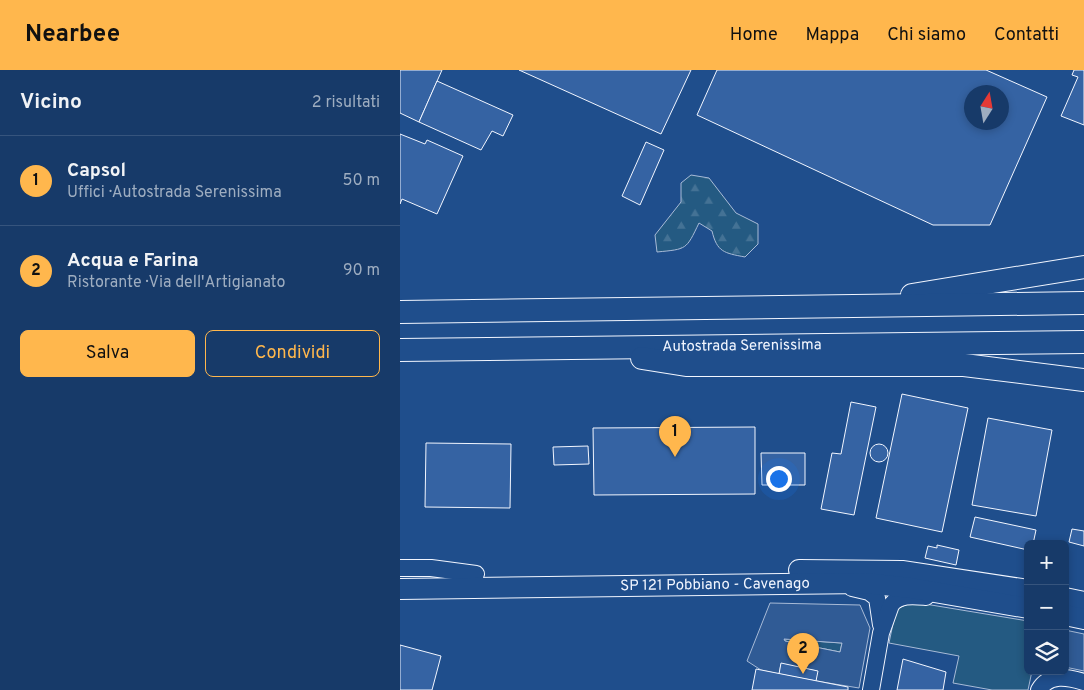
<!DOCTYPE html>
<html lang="it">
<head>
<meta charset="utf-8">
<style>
	body { margin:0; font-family:Overpass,sans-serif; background:#20416f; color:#f1f3f6 }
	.controls { position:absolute; right:15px; bottom:15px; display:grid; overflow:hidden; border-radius:8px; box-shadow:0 2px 8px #0003 }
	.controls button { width:45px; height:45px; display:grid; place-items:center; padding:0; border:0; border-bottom:1px solid #36547d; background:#173a69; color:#f1f3f6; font:25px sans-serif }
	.compass { position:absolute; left:564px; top:15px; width:45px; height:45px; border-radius:50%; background:#173a69; box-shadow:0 2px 8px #0003; rotate:11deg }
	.you { position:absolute; left:378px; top:408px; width:18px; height:18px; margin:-12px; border:4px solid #fff; border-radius:50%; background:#1a73e8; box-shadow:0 0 0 8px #1a73e833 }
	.badge { display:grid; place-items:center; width:32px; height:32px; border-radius:50%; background:#ffb74d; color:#111; font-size:16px; font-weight:700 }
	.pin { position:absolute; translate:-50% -41px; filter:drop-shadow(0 1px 2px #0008) }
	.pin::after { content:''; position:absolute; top:26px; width:18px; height:15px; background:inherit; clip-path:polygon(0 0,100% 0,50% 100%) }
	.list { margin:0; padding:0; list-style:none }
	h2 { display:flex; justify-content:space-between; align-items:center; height:65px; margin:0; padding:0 20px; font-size:21px }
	h2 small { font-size:16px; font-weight:400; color:#9eadc0 }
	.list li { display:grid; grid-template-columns:32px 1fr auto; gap:15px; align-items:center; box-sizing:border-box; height:90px; padding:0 20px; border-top:1px solid #36547d }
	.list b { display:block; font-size:19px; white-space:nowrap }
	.list p { margin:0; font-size:16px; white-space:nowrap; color:#9eadc0 }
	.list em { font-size:16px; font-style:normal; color:#9eadc0 }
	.actions { display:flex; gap:10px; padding:15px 20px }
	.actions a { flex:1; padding:11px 0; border:1px solid #ffb74d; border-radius:8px; text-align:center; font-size:18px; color:#ffb74d }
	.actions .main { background:#ffb74d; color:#111 }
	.icon { flex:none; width:28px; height:28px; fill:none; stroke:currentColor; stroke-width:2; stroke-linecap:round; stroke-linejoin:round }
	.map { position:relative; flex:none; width:684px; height:620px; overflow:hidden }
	header { display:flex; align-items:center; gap:30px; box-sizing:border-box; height:70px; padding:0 25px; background:#ffb74d; color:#111 }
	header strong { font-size:24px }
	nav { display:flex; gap:28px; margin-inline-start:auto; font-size:18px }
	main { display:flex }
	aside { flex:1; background:#173a69 }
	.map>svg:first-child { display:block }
	.green { fill:#245a82; stroke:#a8bbd7 }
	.forest { fill:url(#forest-firs); stroke:#a8bbd7 }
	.parking { fill:#305b95; stroke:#a8bbd7; fill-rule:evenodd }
	.building { fill:#3563a3; stroke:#f2f6ff; fill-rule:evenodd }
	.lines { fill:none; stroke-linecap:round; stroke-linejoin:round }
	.minor-casing { stroke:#f2f6ff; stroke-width:18 }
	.major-casing { stroke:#f2f6ff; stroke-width:22 }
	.highway-casing { stroke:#f2f6ff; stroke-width:24 }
	.minor { stroke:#1f4e8c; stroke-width:16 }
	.major { stroke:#1f4e8c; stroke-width:20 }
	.highway { stroke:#1f4e8c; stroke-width:22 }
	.labels { text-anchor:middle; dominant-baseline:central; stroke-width:4; stroke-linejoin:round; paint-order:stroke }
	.street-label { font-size:15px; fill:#f2f6ff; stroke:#1f4e8c }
</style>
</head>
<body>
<header>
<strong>Nearbee</strong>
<nav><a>Home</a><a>Mappa</a><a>Chi siamo</a><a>Contatti</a></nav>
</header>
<main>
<aside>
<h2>Vicino<small>2 risultati</small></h2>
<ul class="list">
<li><span class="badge">1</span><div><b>Capsol</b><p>Uffici · Autostrada Serenissima</p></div><em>50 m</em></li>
<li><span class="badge">2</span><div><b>Acqua e Farina</b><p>Ristorante · Via dell'Artigianato</p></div><em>90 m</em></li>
</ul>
<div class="actions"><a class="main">Salva</a><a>Condividi</a></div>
</aside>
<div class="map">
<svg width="684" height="620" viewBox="0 0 684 620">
	<defs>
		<pattern id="forest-firs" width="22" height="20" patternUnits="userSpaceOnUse" patternTransform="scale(1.25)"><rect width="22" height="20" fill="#245a82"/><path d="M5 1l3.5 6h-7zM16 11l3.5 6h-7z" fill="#447295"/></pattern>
	</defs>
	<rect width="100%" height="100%" fill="#1f4e8c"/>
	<g class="green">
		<path d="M 513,532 L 628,551 L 628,601 L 632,601 L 628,620 L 592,620 L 553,613 L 559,586 L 489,573 L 496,539 Z"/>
		<path d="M 384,569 L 442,573 L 440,582 L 385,571 Z"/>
	</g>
	<path class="forest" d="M 291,105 L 309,108 L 336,143 L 358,154 L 358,174 L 345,187 C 324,183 317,182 312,161 L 299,153 C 286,180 287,179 257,182 L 255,165 L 281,132 L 281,113 Z"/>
	<g class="parking">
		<path d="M 370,533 L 460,535 L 470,558 L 459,618 L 416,611 L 417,601 L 381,594 L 379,604 L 361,600 L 347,591 ZM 384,569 L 441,573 L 442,573 L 440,582 L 385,571 Z"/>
		<path d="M 665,560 L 684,564 L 684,601 L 665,597 Z"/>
	</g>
	<g class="building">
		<path d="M 0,0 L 42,0 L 19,52 L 0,43 Z"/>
		<path d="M 119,0 L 291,0 L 261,64 Z"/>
		<path d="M 317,0 L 586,0 L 647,27 L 590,155 L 533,155 L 297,45 ZM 572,22 L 602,22 L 602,52 L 572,52 Z"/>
		<path d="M 674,0 L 684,0 L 684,55 L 661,46 L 678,7 L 672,5 Z"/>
		<path d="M 37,11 L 113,45 L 103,66 L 92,61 L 81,80 L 19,52 Z"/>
		<path d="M 0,64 L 25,74 L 27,70 L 63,86 L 37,144 L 2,129 L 0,134 Z"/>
		<path d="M 246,72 L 264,80 L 240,135 L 222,126 Z"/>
		<path d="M 502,324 L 568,338 L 542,462 L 476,448 Z"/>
		<path d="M 451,332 L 476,337 L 454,445 L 421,439 L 432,383 L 441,384 Z"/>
		<path d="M 588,348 L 652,360 L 636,446 L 572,435 Z"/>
		<path d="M 355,357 L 355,424 L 194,425 L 193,358 Z"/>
		<path d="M 26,373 L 111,374 L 110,438 L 25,437 Z"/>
		<circle cx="479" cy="383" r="9"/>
		<path d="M 188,376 L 189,394 L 154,395 L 153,377 Z"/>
		<path d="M 361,383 L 405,383 L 405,415 L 362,415 Z"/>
		<path d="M 575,447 L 636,460 L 633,474 L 628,474 L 628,480 L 570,467 Z"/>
		<path d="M 672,459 L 684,461 L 684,476 L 669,472 Z"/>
		<path d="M 537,475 L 559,480 L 556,495 L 525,488 L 528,476 L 537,478 Z"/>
		<path d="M 0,575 L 41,586 L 32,620 L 0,620 Z"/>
		<path d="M 503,589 L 546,602 L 543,620 L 497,620 Z"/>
		<path d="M 381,593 L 418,601 L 416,611 L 379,604 Z"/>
		<path d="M 356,599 L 448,617 L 448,620 L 352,620 Z"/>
	</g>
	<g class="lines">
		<defs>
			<g id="minor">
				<path d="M 0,498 L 31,498 L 76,504"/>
				<path d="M 452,518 L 469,522 L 477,528 L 481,555"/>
				<path d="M 471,620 L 481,563 L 491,535 C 499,524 514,526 526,527"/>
				<path d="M 639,620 C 649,603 668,607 684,612"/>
			</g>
			<g id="major">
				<path d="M 399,500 L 502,501 L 628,520"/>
				<path id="s1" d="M 0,519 L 465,513 L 511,518 L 628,538"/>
				<path d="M 665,528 L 684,532"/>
				<path d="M 665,545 L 684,549"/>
			</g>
			<g id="highway">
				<path d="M 512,225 L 684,197"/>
				<path d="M 0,242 L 684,233"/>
				<path id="s2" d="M 0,280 L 684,272"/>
				<path d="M 242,288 L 286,295 L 564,295 L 684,310"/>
			</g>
		</defs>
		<use href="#minor" class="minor-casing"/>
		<use href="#major" class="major-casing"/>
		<use href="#highway" class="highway-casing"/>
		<use href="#minor" class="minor"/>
		<use href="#major" class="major"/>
		<use href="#highway" class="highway"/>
	</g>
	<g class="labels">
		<g class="street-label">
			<text stroke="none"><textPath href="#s2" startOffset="342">Autostrada Serenissima</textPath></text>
			<text stroke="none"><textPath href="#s1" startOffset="315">SP 121 Pobbiano - Cavenago</textPath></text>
		</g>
	</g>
</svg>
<div class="controls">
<button>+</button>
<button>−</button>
<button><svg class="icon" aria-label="layers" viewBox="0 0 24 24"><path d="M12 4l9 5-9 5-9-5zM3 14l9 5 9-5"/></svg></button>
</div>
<svg class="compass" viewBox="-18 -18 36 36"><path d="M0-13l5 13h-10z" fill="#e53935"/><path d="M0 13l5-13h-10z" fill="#9eadc0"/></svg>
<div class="you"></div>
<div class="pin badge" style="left:275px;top:387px">1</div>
<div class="pin badge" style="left:403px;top:604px">2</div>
</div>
</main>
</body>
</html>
